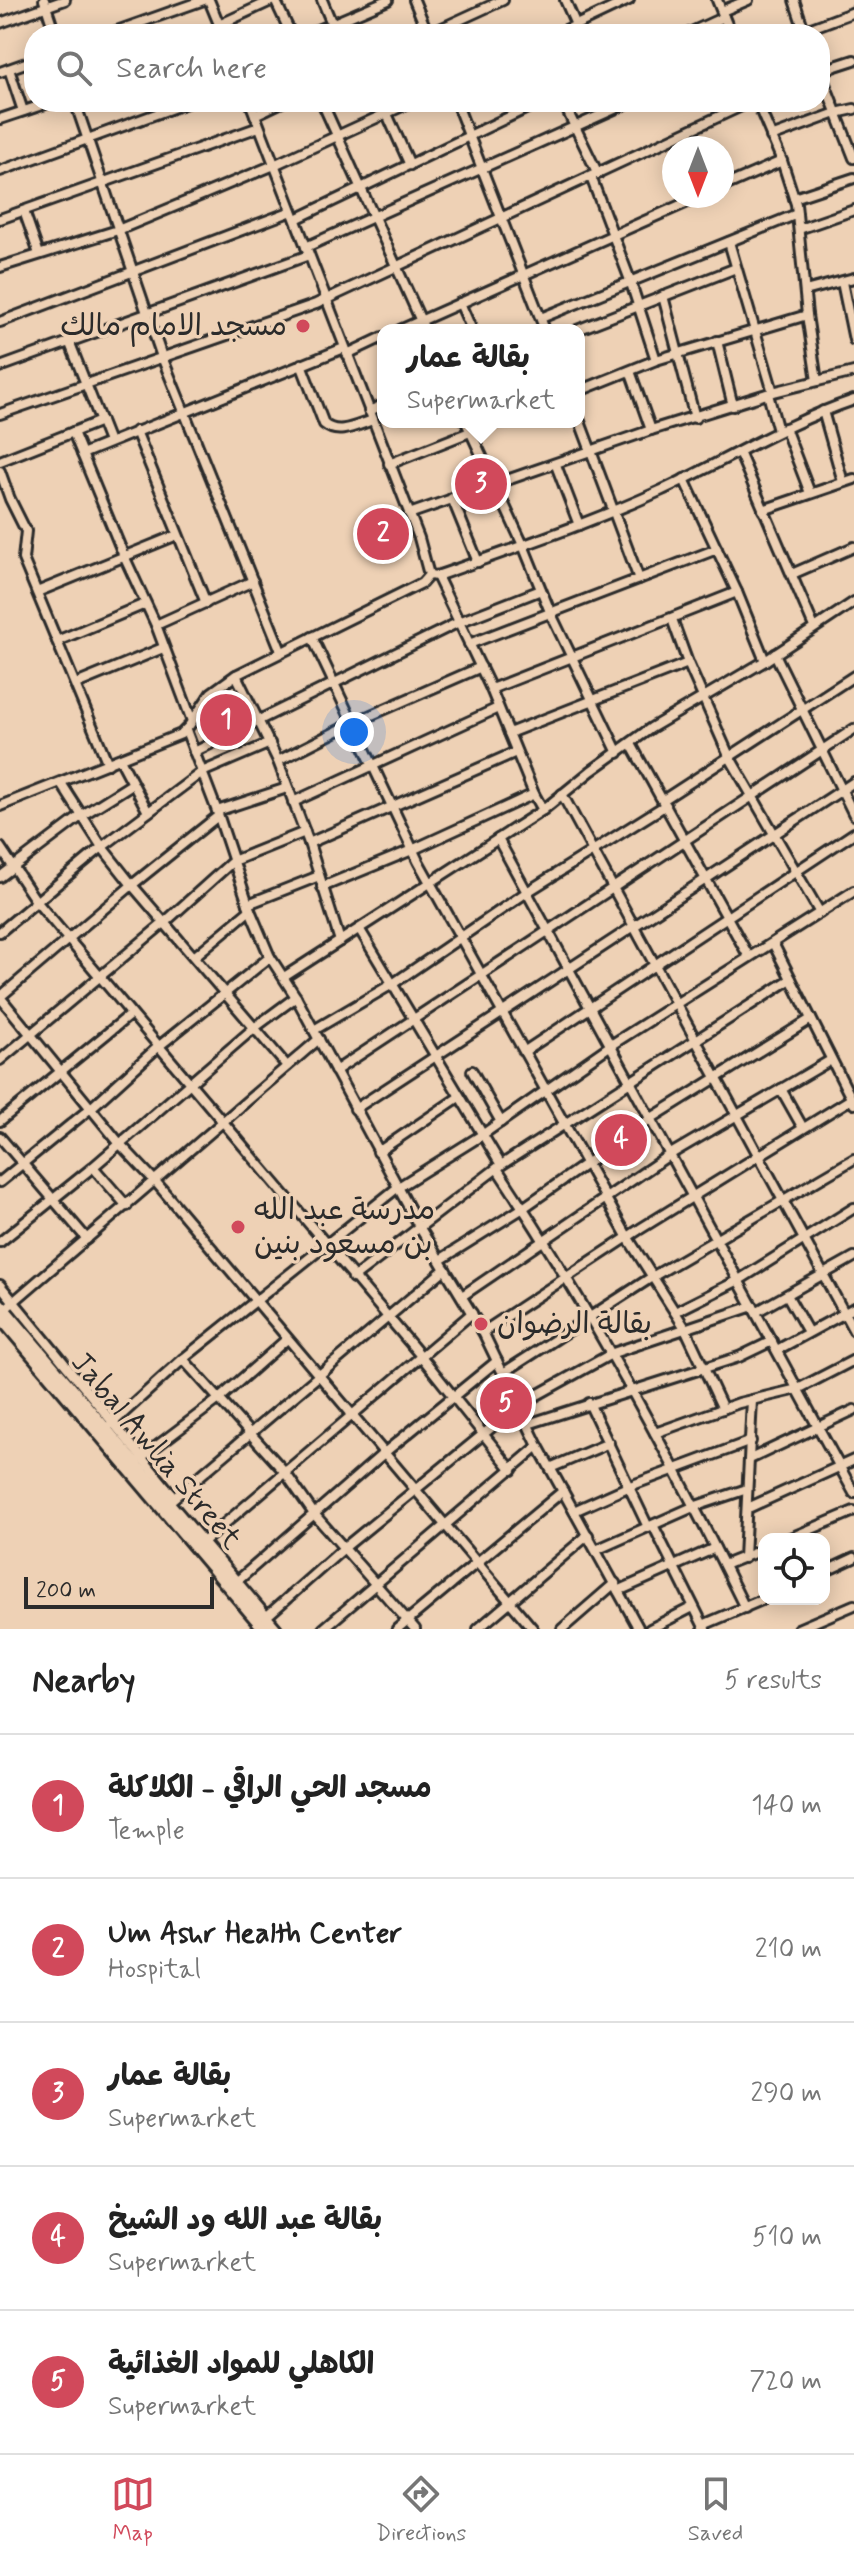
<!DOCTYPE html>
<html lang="en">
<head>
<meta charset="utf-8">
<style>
	body { margin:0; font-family:Mynerve,"Playpen Sans Arabic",sans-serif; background:#f2f2f2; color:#222 }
	.controls { position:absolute; right:24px; bottom:24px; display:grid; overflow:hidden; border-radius:16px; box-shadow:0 4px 20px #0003 }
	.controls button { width:72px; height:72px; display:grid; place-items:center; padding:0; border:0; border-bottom:2px solid #e0e0e0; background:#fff; color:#222; font:40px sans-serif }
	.compass { position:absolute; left:662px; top:136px; width:72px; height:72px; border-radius:50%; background:#fff; box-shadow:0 4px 20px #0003; rotate:180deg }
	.scale { position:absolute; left:24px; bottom:20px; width:190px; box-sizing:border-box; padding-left:8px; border:4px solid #2b2b2b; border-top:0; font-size:22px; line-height:28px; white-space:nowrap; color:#2b2b2b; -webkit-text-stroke:6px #eed1b5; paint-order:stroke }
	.you { position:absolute; left:354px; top:732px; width:28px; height:28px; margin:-20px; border:6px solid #fff; border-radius:50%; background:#1a73e8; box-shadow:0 0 0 12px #1a73e833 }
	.badge { display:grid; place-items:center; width:52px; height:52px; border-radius:50%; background:#d1495b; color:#fff; font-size:26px; font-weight:700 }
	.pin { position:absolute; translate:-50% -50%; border:4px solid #fff; box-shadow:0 2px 8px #0006 }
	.popup { position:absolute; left:377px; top:324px; width:208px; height:104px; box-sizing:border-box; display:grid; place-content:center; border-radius:16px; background:#fff; filter:drop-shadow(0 2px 6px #0005); font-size:26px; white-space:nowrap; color:#767676 }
	.popup b { font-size:30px; color:#222 }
	.popup::after { content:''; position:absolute; left:50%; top:100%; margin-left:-16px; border:16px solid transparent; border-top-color:#fff }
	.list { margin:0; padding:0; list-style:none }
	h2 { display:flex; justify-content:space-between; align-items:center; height:104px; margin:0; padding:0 32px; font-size:34px }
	h2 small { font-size:26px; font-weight:400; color:#767676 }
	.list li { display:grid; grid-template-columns:52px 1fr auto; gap:24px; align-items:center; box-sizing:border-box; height:144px; padding:0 32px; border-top:2px solid #e0e0e0 }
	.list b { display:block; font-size:30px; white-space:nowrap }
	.list p { margin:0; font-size:26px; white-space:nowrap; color:#767676 }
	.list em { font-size:26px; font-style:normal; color:#767676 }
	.icon { flex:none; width:44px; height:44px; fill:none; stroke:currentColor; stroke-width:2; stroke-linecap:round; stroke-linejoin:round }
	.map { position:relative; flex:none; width:854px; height:1629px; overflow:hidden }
	.search { position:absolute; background:#fff; box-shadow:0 4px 20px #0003; left:24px; right:24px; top:24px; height:88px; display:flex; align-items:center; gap:20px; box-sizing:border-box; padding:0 28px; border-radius:32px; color:#767676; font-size:30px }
	.sheet { height:824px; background:#fff }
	nav { display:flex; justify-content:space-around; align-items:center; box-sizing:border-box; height:112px; border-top:2px solid #e0e0e0; background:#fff; font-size:22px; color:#767676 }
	nav a { display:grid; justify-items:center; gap:4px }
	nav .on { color:#d1495b }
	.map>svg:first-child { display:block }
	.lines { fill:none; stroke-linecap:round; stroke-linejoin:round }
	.minor-casing { stroke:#2b2b2b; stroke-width:14 }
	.major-casing { stroke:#2b2b2b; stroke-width:16 }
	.minor { stroke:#eed1b5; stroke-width:8 }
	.major { stroke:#eed1b5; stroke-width:10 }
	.poi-dot { fill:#d1495b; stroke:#eed1b5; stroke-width:3 }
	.labels { text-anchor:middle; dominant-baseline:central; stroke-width:7; stroke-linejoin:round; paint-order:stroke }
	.poi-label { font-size:30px; fill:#2b2b2b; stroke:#eed1b5; text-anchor:start }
	.street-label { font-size:30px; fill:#2b2b2b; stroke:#eed1b5 }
</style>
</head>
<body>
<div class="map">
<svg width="854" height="1629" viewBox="0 0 854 1629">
	<rect width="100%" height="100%" fill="#eed1b5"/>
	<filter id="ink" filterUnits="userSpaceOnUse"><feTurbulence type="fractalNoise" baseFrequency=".0125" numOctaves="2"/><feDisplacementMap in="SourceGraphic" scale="16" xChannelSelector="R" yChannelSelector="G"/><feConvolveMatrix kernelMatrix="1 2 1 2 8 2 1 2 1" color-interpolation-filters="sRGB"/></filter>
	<g filter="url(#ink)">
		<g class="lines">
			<defs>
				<g id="minor">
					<path d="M 44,0 L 55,34"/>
					<path d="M 209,0 L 223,34"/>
					<path d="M 275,0 L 291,34"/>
					<path d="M 322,0 L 332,24"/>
					<path d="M 414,0 L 428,34"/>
					<path d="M 565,0 L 576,25"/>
					<path d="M 717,0 L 731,34"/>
					<path d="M 794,0 L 804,30"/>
					<path d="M 722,11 L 748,0"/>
					<path d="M 0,23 L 65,0"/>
					<path d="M 219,25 L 273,0"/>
					<path d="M 108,34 L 204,0"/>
					<path d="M 308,34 L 388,0"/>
					<path d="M 429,34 L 503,0"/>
					<path d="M 557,34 L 629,0"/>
					<path d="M 687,34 L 724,17"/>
					<path d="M 795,34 L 854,12"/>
					<path d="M 9,69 L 23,111"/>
					<path d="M 820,71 L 854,158"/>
					<path d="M 820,71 L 854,60"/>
					<path d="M 0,72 L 34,60"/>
					<path d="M 75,102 L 162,357 L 281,651"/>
					<path d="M 322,102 L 425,330"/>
					<path d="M 456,102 L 545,330"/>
					<path d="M 563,102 L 598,174"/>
					<path d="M 757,102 L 782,161 L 796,204 L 807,315 L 817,381"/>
					<path d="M 387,114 L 410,165"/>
					<path d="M 255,115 L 282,102"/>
					<path d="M 0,119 L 51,102"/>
					<path d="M 771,137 L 836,113 L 854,109"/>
					<path d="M 0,171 L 189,102"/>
					<path d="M 591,177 L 630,280 L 656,360"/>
					<path d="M 722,187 L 782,161"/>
					<path d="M 794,198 L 854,178"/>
					<path d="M 24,211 L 39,254"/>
					<path d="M 0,219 L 259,127"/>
					<path d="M 296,219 L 540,102"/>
					<path d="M 799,229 L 854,210"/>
					<path d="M 729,242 L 773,392"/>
					<path d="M 306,247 L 630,102"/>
					<path d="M 0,267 L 118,230 L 274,165 L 411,102"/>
					<path d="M 842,282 L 854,340"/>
					<path d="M 805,291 L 854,278"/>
					<path d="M 663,296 L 695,418"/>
					<path d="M 460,303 L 472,330"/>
					<path d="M 541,318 L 797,214"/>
					<path d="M 0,322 L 292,211"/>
					<path d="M 400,330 L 701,196"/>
					<path d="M 577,330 L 736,268"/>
					<path d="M 69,341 L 109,442"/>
					<path d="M 717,341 L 733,406"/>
					<path d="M 347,354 L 383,337"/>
					<path d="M 301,364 L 324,424 C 338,436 357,425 373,420"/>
					<path d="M 0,367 L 309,255"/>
					<path d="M 630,371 L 651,430"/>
					<path d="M 579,391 L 656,360 L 807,315"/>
					<path d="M 768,394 L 778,431"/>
					<path d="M 369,411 L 383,405"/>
					<path d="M 823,411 L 843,482"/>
					<path d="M 0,414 L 316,304 L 750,102"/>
					<path d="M 579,419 L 639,579"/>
					<path d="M 466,422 L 523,545 L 551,614 L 618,753"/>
					<path d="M 785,428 L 810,493"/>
					<path d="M 136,431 L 206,603"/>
					<path d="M 73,432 L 124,556 L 156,625 L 192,721"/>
					<path d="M 739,452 L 814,627"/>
					<path d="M 82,454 L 344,348"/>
					<path d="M 0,461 L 101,421"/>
					<path d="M 389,464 L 495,422"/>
					<path d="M 556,465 L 579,525"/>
					<path d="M 0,471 L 10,499 L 26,531 L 23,559 L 108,764"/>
					<path d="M 684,479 L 737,592 L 765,661"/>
					<path d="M 452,498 L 478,562"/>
					<path d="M 763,510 L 854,479"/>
					<path d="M 409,514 L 651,430 L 773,392 L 854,372"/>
					<path d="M 792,574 L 854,547"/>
					<path d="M 429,575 L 437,576 C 512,549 588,524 660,491 C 725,461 786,423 854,400"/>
					<path d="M 437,576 L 491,689 L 534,794 L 543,810"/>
					<path d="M 37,592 L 177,535"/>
					<path d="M 672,619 L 688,663"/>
					<path d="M 156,625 L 253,581"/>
					<path d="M 312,637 L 418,861 L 628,1238 L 685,1328 L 723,1409"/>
					<path d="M 57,641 L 145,604"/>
					<path d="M 469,644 L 717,549"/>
					<path d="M 775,654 L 854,815"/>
					<path d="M 236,675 L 278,761 L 309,843 L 340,941"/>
					<path d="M 76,684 L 163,648"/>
					<path d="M 491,689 L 737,592"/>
					<path d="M 186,730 L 217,811 L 250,910 L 270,957 L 296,997 L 420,1228 L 483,1332 L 538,1446 L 639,1629"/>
					<path d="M 509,733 L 688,663 L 729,756 L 820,913"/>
					<path d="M 631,744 L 749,957"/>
					<path d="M 194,752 L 459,622 L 541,590"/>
					<path d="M 120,759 L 148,812"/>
					<path d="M 278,761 L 353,723 L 481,667"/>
					<path d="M 61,783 L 102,847 L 132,885 L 287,1066"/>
					<path d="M 562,794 L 854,1331"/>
					<path d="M 663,800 L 854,676"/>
					<path d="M 293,802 L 498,708"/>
					<path d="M 0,806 L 181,734 L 189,726 L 211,693 L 236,675 L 422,583 L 429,575 L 419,538 L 250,102"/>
					<path d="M 217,811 L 287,788"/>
					<path d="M 498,839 L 854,1493"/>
					<path d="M 309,843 L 516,752"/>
					<path d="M 0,847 L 36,901 L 421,1356 L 512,1470"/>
					<path d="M 0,877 L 81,816 L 132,784"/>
					<path d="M 322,887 L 412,850 L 534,794"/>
					<path d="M 248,904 L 319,876"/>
					<path d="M 360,930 L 501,1165"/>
					<path d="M 0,932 L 102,847 L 202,772 L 270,743"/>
					<path d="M 773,943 L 854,1104"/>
					<path d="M 195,956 L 250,910"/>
					<path d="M 284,977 L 543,810 L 591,771 L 651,728 L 765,661 L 854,602"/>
					<path d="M 0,997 L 120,1144 L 155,1181 L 533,1629"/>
					<path d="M 0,997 L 132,885 L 218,816"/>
					<path d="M 314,1030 L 394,983 L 527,892 L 666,805"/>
					<path d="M 525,1051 L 854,833"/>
					<path d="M 0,1060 L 164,923 L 233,861 L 305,832"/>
					<path d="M 335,1071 L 854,729"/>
					<path d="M 472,1071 L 501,1122"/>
					<path d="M 781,1089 L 803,1128"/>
					<path d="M 355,1109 L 854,782"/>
					<path d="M 0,1121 L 131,1014"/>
					<path d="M 0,1137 L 87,1239"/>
					<path d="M 378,1152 L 459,1097"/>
					<path d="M 93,1167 L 127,1206"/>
					<path d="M 498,1170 C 591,1310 671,1457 745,1608"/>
					<path d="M 0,1182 L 92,1107 L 158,1047 L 270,957"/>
					<path d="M 0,1242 L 93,1167 L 254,1028 L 296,997"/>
					<path d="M 440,1260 L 523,1208 L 650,1119 L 811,1019"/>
					<path d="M 353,1278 L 501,1165 L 791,979"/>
					<path d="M 0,1285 L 174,1497"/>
					<path d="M 787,1295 L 808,1332"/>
					<path d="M 462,1296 L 669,1155 L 831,1060"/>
					<path d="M 5,1309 L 319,1039"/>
					<path d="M 675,1312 L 739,1280 L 854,1208"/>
					<path d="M 756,1312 L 854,1257"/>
					<path d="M 483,1332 L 640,1229 L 851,1099"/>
					<path d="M 777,1350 L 854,1308"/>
					<path d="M 183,1359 L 284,1471 L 314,1514 L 415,1629"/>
					<path d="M 503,1373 L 652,1277 L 854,1159"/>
					<path d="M 589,1403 L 648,1527"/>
					<path d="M 528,1424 L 739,1357 L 772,1341"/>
					<path d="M 107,1428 L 183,1359 L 397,1188 L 482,1135 L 611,1045 L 854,891"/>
					<path d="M 655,1433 L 739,1403 L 798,1389 L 854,1360"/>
					<path d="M 141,1458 L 219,1399 L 287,1339"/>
					<path d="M 750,1459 L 854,1410"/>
					<path d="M 550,1468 L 609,1443"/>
					<path d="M 169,1502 L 445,1269"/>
					<path d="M 748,1508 L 854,1460"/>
					<path d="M 574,1511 L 630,1486 L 751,1441"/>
					<path d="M 653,1525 L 705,1629"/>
					<path d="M 788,1539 L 854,1511"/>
					<path d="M 202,1543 L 472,1313"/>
					<path d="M 596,1550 L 693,1507 L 747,1489"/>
					<path d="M 744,1558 L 752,1400"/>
					<path d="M 724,1565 L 764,1549"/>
					<path d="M 824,1572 L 854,1558"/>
					<path d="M 235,1583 L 384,1453 L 497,1361"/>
					<path d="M 618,1591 L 715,1548"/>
					<path d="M 266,1617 L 344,1548 L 519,1405 L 613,1353 L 753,1306"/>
					<path d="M 703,1625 L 764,1599"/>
					<path d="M 323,1629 L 538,1446"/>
					<path d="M 397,1629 L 563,1491"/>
					<path d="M 478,1629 L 588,1535"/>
					<path d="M 562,1629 L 615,1583"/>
					<path d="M 650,1629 L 693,1607"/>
					<path d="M 798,1629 L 854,1605"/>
				</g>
				<g id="major">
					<path d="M 0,1304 L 276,1629"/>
					<path d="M 0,1317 L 264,1629"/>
				</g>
			</defs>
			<use href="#minor" class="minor-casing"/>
			<use href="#major" class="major-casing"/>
			<use href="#minor" class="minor"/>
			<use href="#major" class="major"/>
		</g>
	</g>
	<g class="poi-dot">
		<circle cx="303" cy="326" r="8"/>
		<circle cx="238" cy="1227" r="8"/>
		<circle cx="481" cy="1324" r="8"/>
	</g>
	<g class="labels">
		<g class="poi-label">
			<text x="287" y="326" text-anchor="end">مسجد الامام مالك</text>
			<text x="254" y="1210">مدرسة عبد الله<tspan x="254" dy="34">بن مسعود بنين</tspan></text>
			<text x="497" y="1324">بقالة الرضوان</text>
		</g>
		<g class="street-label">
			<text transform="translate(156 1451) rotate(50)">Jabal Awlia Street</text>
		</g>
	</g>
</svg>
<div class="controls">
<button><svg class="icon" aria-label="locate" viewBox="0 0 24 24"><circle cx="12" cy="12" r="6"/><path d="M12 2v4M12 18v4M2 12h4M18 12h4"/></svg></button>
</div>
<svg class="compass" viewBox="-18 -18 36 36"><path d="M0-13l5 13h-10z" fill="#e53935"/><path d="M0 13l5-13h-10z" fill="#767676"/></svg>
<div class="scale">200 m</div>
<div class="you"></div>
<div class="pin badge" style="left:226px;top:720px">1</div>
<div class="pin badge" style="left:383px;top:534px">2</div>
<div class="pin badge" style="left:481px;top:484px">3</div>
<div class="popup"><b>بقالة عمار</b>Supermarket</div>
<div class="pin badge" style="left:621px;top:1140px">4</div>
<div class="pin badge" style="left:506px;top:1403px">5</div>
<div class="search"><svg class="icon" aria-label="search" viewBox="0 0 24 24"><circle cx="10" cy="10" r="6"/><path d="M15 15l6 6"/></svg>Search here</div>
</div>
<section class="sheet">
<h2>Nearby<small>5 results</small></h2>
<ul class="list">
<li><span class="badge">1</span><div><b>مسجد الحي الراقي - الكلاكلة</b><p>Temple</p></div><em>140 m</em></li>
<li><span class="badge">2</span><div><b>Um Ashr Health Center</b><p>Hospital</p></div><em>210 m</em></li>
<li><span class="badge">3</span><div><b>بقالة عمار</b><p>Supermarket</p></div><em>290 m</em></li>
<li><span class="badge">4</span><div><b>بقالة عبد الله ود الشيخ</b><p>Supermarket</p></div><em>510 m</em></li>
<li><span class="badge">5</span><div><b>الكاهلي للمواد الغذائية</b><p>Supermarket</p></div><em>720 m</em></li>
</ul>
</section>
<nav>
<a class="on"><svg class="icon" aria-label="map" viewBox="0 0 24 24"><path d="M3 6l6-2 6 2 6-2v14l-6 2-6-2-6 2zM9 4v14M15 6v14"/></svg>Map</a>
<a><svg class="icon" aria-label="directions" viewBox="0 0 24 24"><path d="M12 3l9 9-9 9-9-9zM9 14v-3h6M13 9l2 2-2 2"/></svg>Directions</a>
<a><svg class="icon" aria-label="saved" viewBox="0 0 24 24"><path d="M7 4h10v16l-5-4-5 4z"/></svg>Saved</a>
</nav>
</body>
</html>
